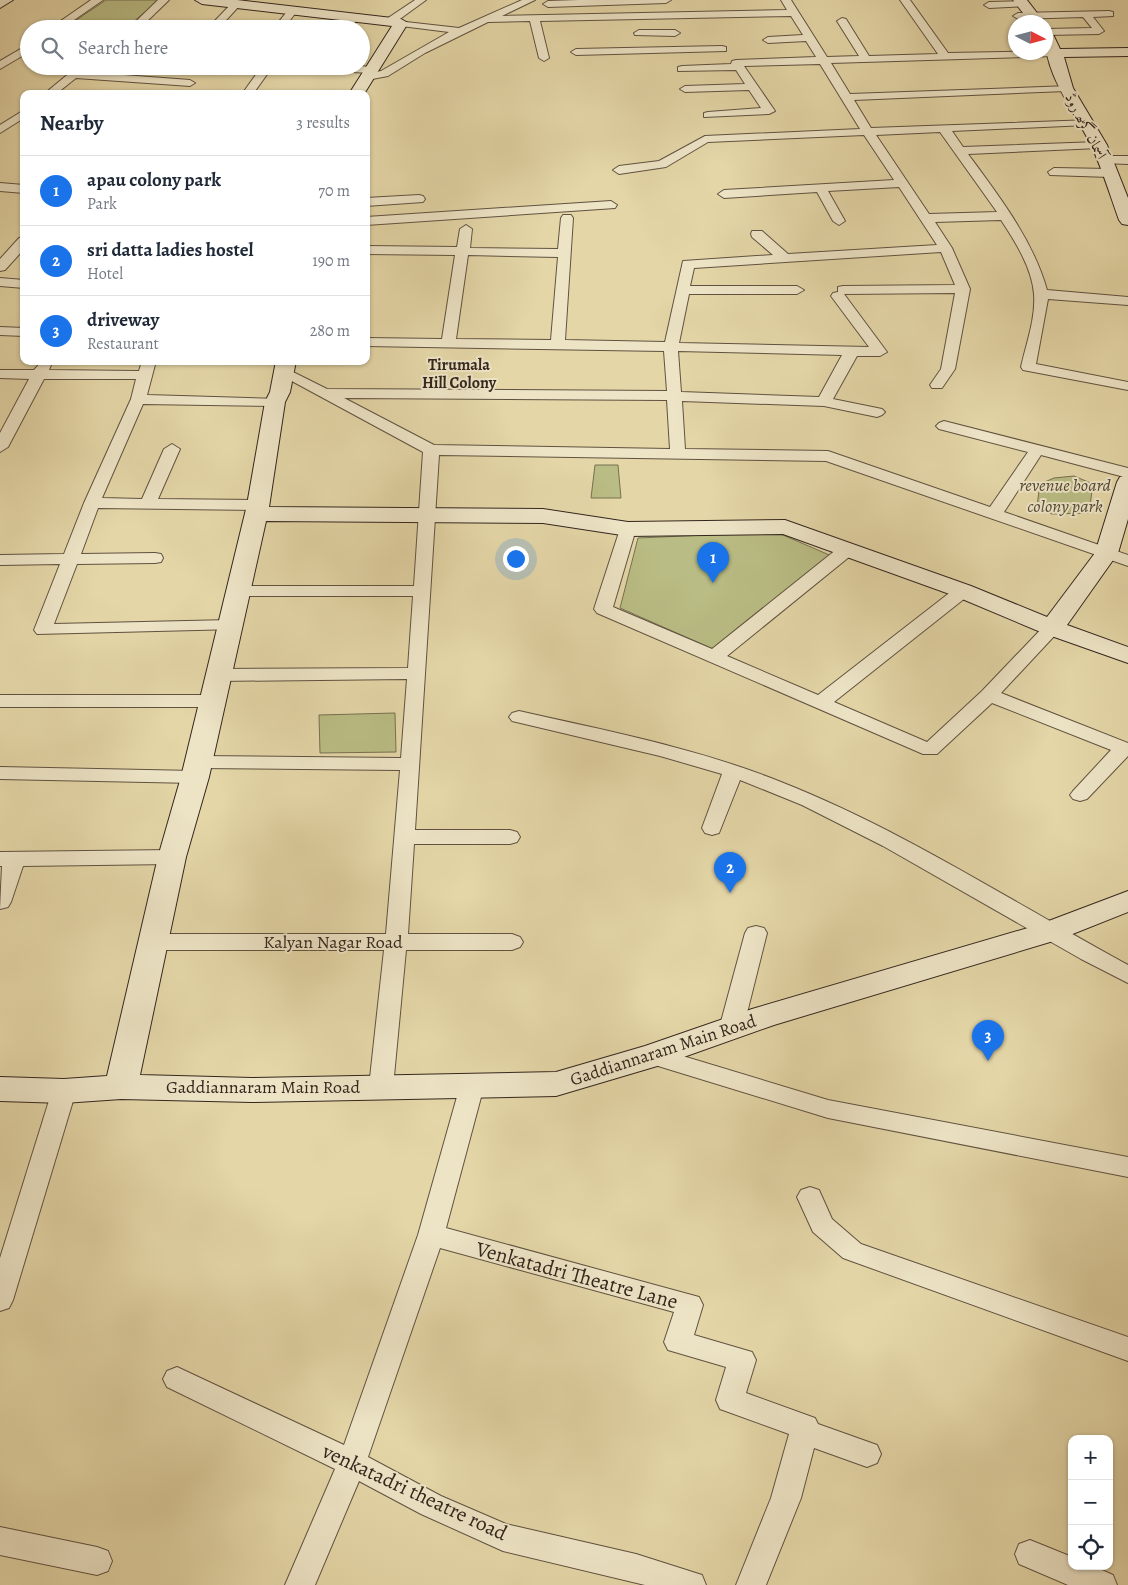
<!DOCTYPE html>
<html lang="en">
<head>
<meta charset="utf-8">
<style>
	body { margin:0; font-family:Alegreya,Amiri,serif; background:#f6f6f7; color:#1f2937 }
	.controls { position:absolute; right:15px; bottom:15px; display:grid; overflow:hidden; border-radius:10px; box-shadow:0 1px 4px #0004 }
	.controls button { width:45px; height:45px; display:grid; place-items:center; padding:0; border:0; border-bottom:1px solid #e0e1e3; background:#fff; color:#1f2937; font:25px sans-serif }
	.compass { position:absolute; left:1008px; top:15px; width:45px; height:45px; border-radius:50%; background:#fff; box-shadow:0 1px 4px #0004; rotate:96deg }
	.you { position:absolute; left:515px; top:558px; width:18px; height:18px; margin:-12px; border:4px solid #fff; border-radius:50%; background:#1a73e8; box-shadow:0 0 0 8px #1a73e833 }
	.badge { display:grid; place-items:center; width:32px; height:32px; border-radius:50%; background:#1a73e8; color:#fff; font-size:16px; font-weight:700 }
	.pin { position:absolute; translate:-50% -41px; filter:drop-shadow(0 1px 2px #0008) }
	.pin::after { content:''; position:absolute; top:26px; width:18px; height:15px; background:inherit; clip-path:polygon(0 0,100% 0,50% 100%) }
	.list { margin:0; padding:0; list-style:none }
	h2 { display:flex; justify-content:space-between; align-items:center; height:65px; margin:0; padding:0 20px; font-size:21px }
	h2 small { font-size:16px; font-weight:400; color:#747a83 }
	.list li { display:grid; grid-template-columns:32px 1fr auto; gap:15px; align-items:center; box-sizing:border-box; height:70px; padding:0 20px; border-top:1px solid #e0e1e3 }
	.list b { display:block; font-size:19px; white-space:nowrap }
	.list p { margin:0; font-size:16px; white-space:nowrap; color:#747a83 }
	.list em { font-size:16px; font-style:normal; color:#747a83 }
	.icon { flex:none; width:28px; height:28px; fill:none; stroke:currentColor; stroke-width:2; stroke-linecap:round; stroke-linejoin:round }
	.map { position:relative; flex:none; width:1128px; height:1585px; overflow:hidden }
	.search { position:absolute; background:#fff; box-shadow:0 1px 4px #0004; left:20px; top:20px; width:350px; height:55px; display:flex; align-items:center; gap:12px; box-sizing:border-box; padding:0 18px; border-radius:28px; color:#747a83; font-size:19px }
	.panel { position:absolute; background:#fff; box-shadow:0 1px 4px #0004; left:20px; top:90px; width:350px; height:275px; border-radius:10px }
	.map>svg:first-child { display:block }
	.green { fill:#b9bc84; stroke:#767151 }
	.lines { fill:none; stroke-linecap:round; stroke-linejoin:round }
	.street-casing { stroke:#605240; stroke-width:2 }
	.secondary-casing { stroke:#34261e; stroke-width:2 }
	.street { fill:#ede4c6; fill-rule:evenodd }
	.secondary { fill:#ede4c6; fill-rule:evenodd }
	.labels { text-anchor:middle; dominant-baseline:central; stroke-width:4; stroke-linejoin:round; paint-order:stroke }
	.far-street-label { font-size:15px; fill:#34261e; stroke:#ede4c6 }
	.far-neighbourhood-label { font-size:16px; font-weight:bold; fill:#34261e; stroke:#ede4c6 }
	.park-label { font-size:18px; font-style:italic; fill:#554c38; stroke:#ede4c6 }
	.street-label { font-size:18px; fill:#34261e; stroke:#ede4c6 }
	.near-street-label { font-size:21px; fill:#34261e; stroke:#ede4c6 }
</style>
</head>
<body>
<div class="map">
<svg width="1128" height="1585" viewBox="0 0 1128 1585">
	<rect width="100%" height="100%" fill="#e4d6a7"/>
	<filter id="stains"><feTurbulence type="fractalNoise" baseFrequency=".004" numOctaves="4"/><feColorMatrix values="0 0 0 0 .2 0 0 0 0 .09 0 0 0 0 .02 0 0 0 .5 -.17"/></filter>
	<radialGradient id="worn" r=".72"><stop offset=".6" stop-color="#630" stop-opacity="0"/><stop offset="1" stop-color="#630" stop-opacity=".3"/></radialGradient>
	<g class="green">
		<path d="M 106,0 L 159,0 L 125,29 L 63,29 Z"/>
		<path d="M 595,465 L 618,465 L 621,498 L 591,498 Z"/>
		<path d="M 1074,476 L 1093,484 L 1089,513 L 1052,514 L 1037,506 L 1040,484 L 1054,478 Z"/>
		<path d="M 776,532 L 834,557 L 713,649 L 620,608 L 638,538 Z"/>
		<path d="M 395,713 L 396,752 L 320,753 L 319,715 Z"/>
	</g>
	<g class="lines">
		<defs>
			<g id="street">
				<path d="M 91,0 L 103,0 L 61,29 L 49,29 Z"/>
				<path d="M 158,0 L 169,0 L 139,29 L 128,29 Z"/>
				<path d="M 415,0 L 426,0 L 393,24 L 385,24 L 385,20 Z"/>
				<path d="M 522,0 L 535,0 L 502,16 L 787,10 L 781,0 L 791,0 L 827,57 L 859,56 L 837,21 L 842,18 L 846,19 L 869,56 L 938,54 L 900,0 L 910,0 L 948,53 L 1059,51 L 1060,53 L 1055,56 L 831,63 L 850,94 L 1070,86 L 1071,88 L 1066,91 L 854,100 L 871,128 L 1091,120 L 1091,124 L 1087,125 L 952,131 L 963,147 L 1099,142 L 1105,145 L 1099,148 L 968,154 C 999,196 1033,240 1047,290 L 1128,297 L 1128,305 L 1048,299 L 1036,364 L 1128,382 L 1128,390 L 1023,370 L 1021,367 C 1026,344 1036,318 1034,294 C 1032,268 1015,241 1001,220 L 935,222 L 952,248 L 970,289 L 955,369 L 942,388 L 932,388 L 930,385 L 941,369 L 955,293 L 844,294 L 887,352 L 880,356 L 857,356 L 833,399 L 882,409 L 885,412 L 882,415 L 877,417 L 824,406 L 682,401 L 685,449 L 828,451 L 990,507 L 1028,452 L 939,429 L 936,426 L 939,423 L 944,421 L 1128,468 L 1128,478 L 1041,455 L 1004,512 L 1128,555 L 1128,566 L 826,461 L 439,455 L 415,830 L 510,830 L 517,832 L 520,837 L 517,842 L 510,844 L 414,844 L 408,934 L 512,934 L 520,937 L 523,942 L 520,947 L 512,950 L 406,950 L 393,1087 L 389,1093 L 381,1096 L 373,1093 L 369,1087 L 384,950 L 153,950 L 145,947 L 142,942 L 145,937 L 153,934 L 386,934 L 400,770 L 198,768 L 191,766 L 188,762 L 191,758 L 198,756 L 401,758 L 407,679 L 219,681 L 212,679 L 210,675 L 212,671 L 219,669 L 408,668 L 413,596 L 238,596 L 232,595 L 229,591 L 232,587 L 238,586 L 414,586 L 423,452 L 277,373 L 284,369 L 289,370 L 327,389 L 667,391 L 664,351 L 366,346 L 366,338 L 442,339 L 455,255 L 366,254 L 366,246 L 457,247 L 460,229 L 466,225 L 472,229 L 470,248 L 558,249 L 561,218 L 563,215 L 571,215 L 573,218 L 565,340 L 665,342 L 683,261 L 773,255 L 752,237 L 751,234 L 752,231 L 762,231 L 788,254 L 937,245 L 899,187 L 828,191 L 845,221 L 839,225 L 833,221 L 817,192 L 724,198 L 718,194 L 724,190 L 894,180 L 864,135 L 708,142 L 666,167 L 619,174 L 613,170 L 619,166 L 659,161 L 705,136 L 860,129 L 820,64 L 744,66 L 775,111 L 769,114 L 704,117 L 704,113 L 708,112 L 761,108 L 749,90 L 685,92 L 680,89 L 685,86 L 745,84 L 736,70 L 678,71 L 678,67 L 682,66 L 731,64 L 732,61 L 736,60 L 816,57 L 806,41 L 768,43 L 763,40 L 768,37 L 803,35 L 791,16 L 540,21 L 549,58 L 544,61 L 539,58 L 530,21 L 488,22 L 425,53 L 388,76 L 367,80 L 362,77 L 363,75 L 381,71 L 449,32 L 401,26 L 396,23 L 397,21 L 459,28 ZM 940,132 L 997,212 L 929,214 L 876,135 ZM 941,252 L 955,285 L 843,286 L 838,287 L 838,292 L 833,293 L 831,296 L 869,347 L 679,343 L 689,294 L 797,294 L 804,290 L 797,286 L 690,286 L 694,268 ZM 468,255 L 558,257 L 551,340 L 456,339 ZM 678,351 L 842,355 L 819,397 L 681,392 ZM 344,398 L 667,400 L 670,449 L 434,445 Z"/>
				<path d="M 579,0 L 671,0 L 666,3 L 548,7 L 543,4 L 548,1 Z"/>
				<path d="M 1023,1 L 1026,2 L 1026,6 L 989,8 L 984,5 L 989,2 Z"/>
				<path d="M 233,2 L 241,4 L 218,29 L 207,29 Z"/>
				<path d="M 293,7 L 298,10 L 283,29 L 273,29 L 290,8 Z"/>
				<path d="M 1109,11 L 1113,12 L 1113,16 L 1093,17 L 1104,31 L 1099,34 L 1046,35 L 1046,29 L 1092,28 L 1083,17 L 1018,19 L 1013,16 L 1018,13 Z"/>
				<path d="M 353,15 L 358,18 L 350,29 L 339,29 L 349,16 Z"/>
				<path d="M 639,30 L 675,30 L 680,33 L 675,36 L 635,35 L 634,33 Z"/>
				<path d="M 29,44 L 29,52 L 0,69 L 0,61 Z"/>
				<path d="M 722,46 L 726,47 L 726,51 L 576,55 L 571,52 L 576,49 Z"/>
				<path d="M 78,66 L 90,66 L 83,72 L 190,80 L 195,83 L 190,86 L 76,78 L 56,94 L 44,94 Z"/>
				<path d="M 262,66 L 273,66 L 253,94 L 242,94 Z"/>
				<path d="M 294,66 L 360,66 L 370,67 L 375,70 L 370,73 L 299,69 Z"/>
				<path d="M 24,110 L 24,118 L 0,133 L 0,125 Z"/>
				<path d="M 1105,156 L 1128,156 L 1128,164 L 1101,163 L 1101,157 Z"/>
				<path d="M 1054,168 L 1110,169 L 1116,173 L 1110,177 L 1050,175 L 1048,172 Z"/>
				<path d="M 0,183 L 24,185 L 24,193 L 0,191 Z"/>
				<path d="M 419,195 L 423,196 L 425,199 L 423,202 L 366,206 L 366,198 Z"/>
				<path d="M 611,201 L 617,205 L 615,208 L 366,225 L 366,217 Z"/>
				<path d="M 24,237 L 24,249 L 5,270 L 0,271 L 0,259 L 19,238 Z"/>
				<path d="M 0,278 L 24,280 L 24,288 L 0,286 Z"/>
				<path d="M 0,327 L 24,328 L 24,336 L 0,335 Z"/>
				<path d="M 42,361 L 49,362 L 51,365 L 49,370 L 139,371 L 142,361 L 156,361 L 147,395 L 280,399 L 282,402 L 275,406 L 143,404 L 102,498 L 142,499 L 164,449 L 172,444 L 180,449 L 158,499 L 258,500 L 266,505 L 258,510 L 98,508 L 81,554 L 155,553 L 161,554 L 163,558 L 161,562 L 155,563 L 77,564 L 54,624 L 231,620 L 237,621 L 240,625 L 237,629 L 37,634 L 34,630 L 60,564 L 0,565 L 0,555 L 64,554 L 84,503 L 131,399 L 136,379 L 44,379 L 8,447 L 0,452 L 0,433 L 29,379 L 0,378 L 0,370 L 34,370 Z"/>
				<path d="M 628,524 L 634,525 L 636,529 L 613,607 L 712,649 L 842,545 L 854,545 L 856,549 L 854,553 L 727,656 L 818,695 L 957,587 L 969,587 L 972,591 L 969,595 L 834,702 L 927,742 L 982,691 L 1046,624 L 1058,624 L 1061,628 L 1058,632 L 1001,693 L 1128,743 L 1128,756 L 1087,799 L 1080,801 L 1073,799 L 1070,795 L 1073,791 L 1111,750 L 992,703 L 937,754 L 923,754 L 597,613 L 594,609 L 620,529 L 622,525 Z"/>
				<path d="M 0,695 L 213,695 L 220,697 L 222,701 L 220,705 L 213,707 L 0,707 Z"/>
				<path d="M 519,711 C 607,731 697,748 781,782 C 903,830 1014,903 1128,965 L 1128,983 L 1081,959 L 883,846 L 802,805 L 740,780 L 719,833 L 712,835 L 705,833 L 702,828 L 722,774 L 660,756 L 512,721 L 509,717 L 512,713 Z"/>
				<path d="M 0,767 L 195,771 L 202,773 L 205,777 L 202,781 L 195,783 L 0,779 Z"/>
				<path d="M 172,850 L 179,852 L 182,857 L 179,862 L 172,864 L 23,866 L 11,902 L 8,907 L 0,909 L 2,866 L 0,866 L 0,852 Z"/>
				<path d="M 756,926 L 764,928 L 767,933 L 743,1029 L 739,1035 L 731,1037 L 723,1035 L 719,1029 L 745,933 L 748,928 Z"/>
				<path d="M 653,1047 L 828,1100 L 1128,1157 L 1128,1177 L 828,1118 L 645,1062 L 641,1056 L 645,1050 Z"/>
				<path d="M 472,1077 L 480,1080 L 484,1086 L 446,1228 L 699,1297 L 703,1305 L 694,1335 L 752,1352 L 756,1360 L 746,1393 L 815,1418 L 818,1424 L 877,1445 L 881,1454 L 877,1463 L 867,1467 L 814,1448 L 801,1498 L 766,1585 L 736,1585 L 771,1498 L 789,1434 L 720,1409 L 716,1400 L 726,1367 L 668,1350 L 664,1342 L 674,1312 L 440,1248 L 368,1457 L 441,1496 L 506,1524 L 636,1554 L 702,1575 L 706,1585 L 645,1585 L 503,1551 L 421,1514 L 359,1481 L 315,1585 L 285,1585 L 335,1469 L 167,1387 L 163,1379 L 167,1371 L 177,1367 L 344,1445 L 418,1235 L 460,1086 L 464,1080 Z"/>
				<path d="M 64,1082 L 72,1085 L 76,1091 L 13,1300 L 9,1308 L 0,1311 L 0,1258 L 52,1091 L 56,1085 Z"/>
				<path d="M 810,1187 L 819,1190 L 832,1219 L 861,1244 L 1128,1337 L 1128,1361 L 843,1258 L 813,1232 L 797,1197 L 801,1190 Z"/>
				<path d="M 0,1527 L 97,1547 L 108,1551 L 112,1561 L 108,1571 L 97,1575 L 0,1555 Z"/>
				<path d="M 1030,1540 L 1072,1557 L 1072,1566 L 1093,1566 L 1113,1575 L 1117,1585 L 1068,1585 L 1019,1564 L 1015,1554 L 1019,1544 Z"/>
			</g>
			<g id="secondary">
				<path d="M 0,0 L 13,0 L 0,8 Z"/>
				<path d="M 195,0 L 237,0 L 401,19 L 408,23 L 364,94 L 349,94 L 392,26 L 202,4 Z"/>
				<path d="M 1013,0 L 1027,0 L 1044,22 L 1030,22 Z"/>
				<path d="M 1046,29 L 1051,30 L 1060,49 L 1128,48 L 1128,56 L 1064,57 L 1073,88 L 1107,145 L 1128,198 L 1128,225 L 1122,224 L 1119,220 C 1110,195 1102,168 1091,145 C 1074,110 1040,69 1046,29 Z"/>
				<path d="M 276,361 L 296,361 L 290,392 L 285,402 L 269,507 L 543,509 L 628,522 L 785,520 L 971,586 L 1047,617 L 1095,553 L 1117,482 L 1120,477 L 1128,475 L 1128,519 L 1118,553 L 1067,625 L 1128,647 L 1128,663 L 1043,633 L 955,596 L 783,534 L 628,536 L 543,523 L 266,521 L 209,777 L 186,857 L 140,1075 L 252,1078 L 556,1072 L 645,1046 L 752,1009 L 1038,925 L 1128,891 L 1128,912 L 1060,939 L 774,1025 L 664,1064 L 556,1096 L 252,1102 L 121,1099 L 64,1103 L 0,1101 L 0,1077 L 64,1079 L 107,1076 L 158,857 L 181,777 L 247,505 L 265,402 L 270,392 Z"/>
			</g>
		</defs>
		<use href="#street" class="street-casing"/>
		<use href="#secondary" class="secondary-casing"/>
		<use href="#street" class="street"/>
		<use href="#secondary" class="secondary"/>
	</g>
	<g class="labels">
		<g class="far-street-label">
			<text transform="translate(1086 126) rotate(62)">آسمان گڑھ روڈ</text>
		</g>
		<g class="far-neighbourhood-label">
			<text x="459" y="365">Tirumala<tspan x="459" dy="18">Hill Colony</tspan></text>
		</g>
		<g class="park-label">
			<text x="1065" y="485">revenue board<tspan x="1065" dy="21">colony park</tspan></text>
		</g>
		<g class="street-label">
			<text x="333" y="942">Kalyan Nagar Road</text>
			<text transform="translate(663 1050) rotate(-18)">Gaddiannaram Main Road</text>
			<text x="263" y="1087">Gaddiannaram Main Road</text>
		</g>
		<g class="near-street-label">
			<text transform="translate(577 1275) rotate(15)">Venkatadri Theatre Lane</text>
			<text transform="translate(415 1492) rotate(25)">venkatadri theatre road</text>
		</g>
	</g>
	<rect width="100%" height="100%" filter="url(#stains)"/>
	<rect width="100%" height="100%" fill="url(#worn)"/>
</svg>
<div class="controls">
<button>+</button>
<button>−</button>
<button><svg class="icon" aria-label="locate" viewBox="0 0 24 24"><circle cx="12" cy="12" r="6"/><path d="M12 2v4M12 18v4M2 12h4M18 12h4"/></svg></button>
</div>
<svg class="compass" viewBox="-18 -18 36 36"><path d="M0-13l5 13h-10z" fill="#e53935"/><path d="M0 13l5-13h-10z" fill="#747a83"/></svg>
<div class="you"></div>
<div class="pin badge" style="left:713px;top:583px">1</div>
<div class="pin badge" style="left:730px;top:893px">2</div>
<div class="pin badge" style="left:988px;top:1061px">3</div>
<div class="search"><svg class="icon" aria-label="search" viewBox="0 0 24 24"><circle cx="10" cy="10" r="6"/><path d="M15 15l6 6"/></svg>Search here</div>
<section class="panel">
<h2>Nearby<small>3 results</small></h2>
<ul class="list">
<li><span class="badge">1</span><div><b>apau colony park</b><p>Park</p></div><em>70 m</em></li>
<li><span class="badge">2</span><div><b>sri datta ladies hostel</b><p>Hotel</p></div><em>190 m</em></li>
<li><span class="badge">3</span><div><b>driveway</b><p>Restaurant</p></div><em>280 m</em></li>
</ul>
</section>
</div>
</body>
</html>
